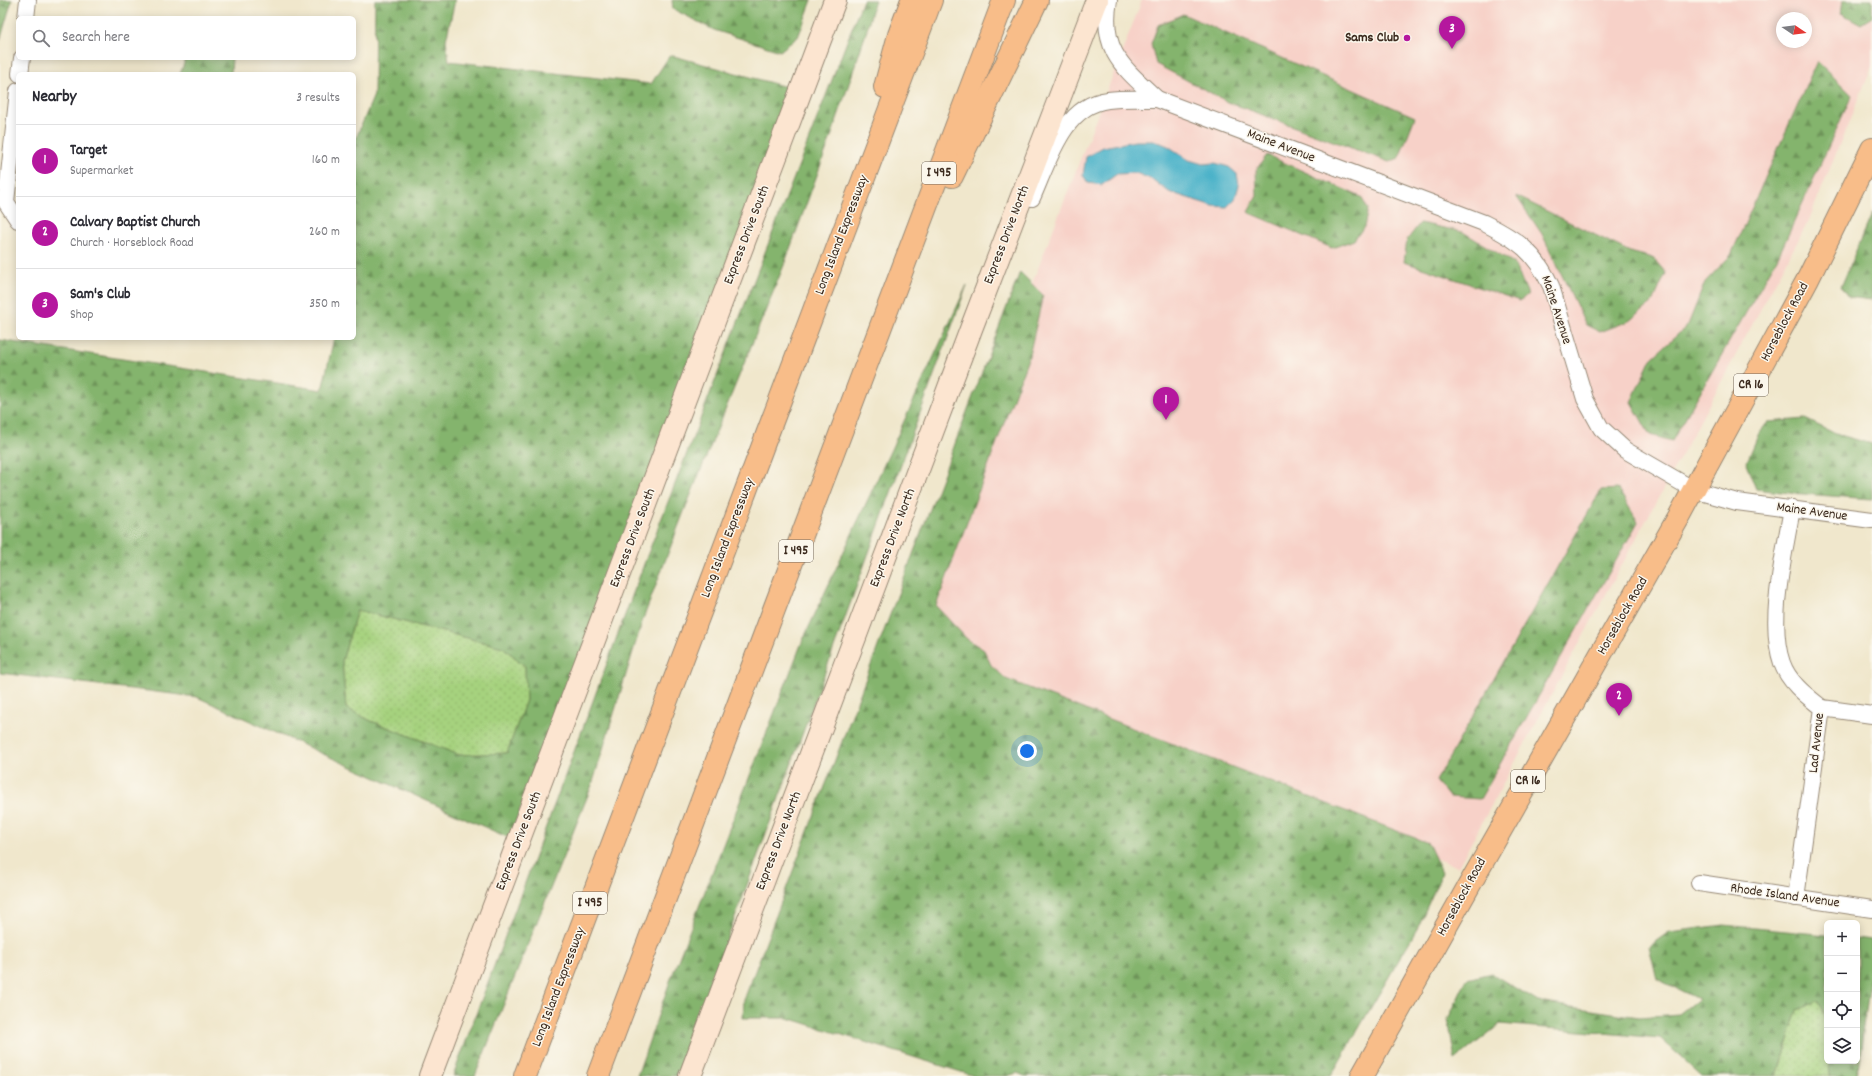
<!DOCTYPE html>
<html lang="en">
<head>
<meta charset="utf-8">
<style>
	body { margin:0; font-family:Dekko,sans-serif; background:#f7f7f7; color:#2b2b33 }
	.controls { position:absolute; right:12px; bottom:12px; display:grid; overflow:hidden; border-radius:6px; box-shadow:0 2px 10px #0003 }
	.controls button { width:36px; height:36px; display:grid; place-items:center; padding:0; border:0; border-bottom:1px solid #e1e1e2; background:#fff; color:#2b2b33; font:20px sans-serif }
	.compass { position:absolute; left:1776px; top:12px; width:36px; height:36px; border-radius:50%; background:#fff; box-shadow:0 2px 10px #0003; rotate:103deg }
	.you { position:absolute; left:1027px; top:751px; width:14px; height:14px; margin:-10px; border:3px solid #fff; border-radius:50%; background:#1a73e8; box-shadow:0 0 0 6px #1a73e833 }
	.badge { display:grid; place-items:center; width:26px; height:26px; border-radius:50%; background:#b5179e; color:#fff; font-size:13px; font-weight:700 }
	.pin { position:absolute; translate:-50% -33px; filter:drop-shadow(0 1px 2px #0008) }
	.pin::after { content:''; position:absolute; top:21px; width:14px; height:12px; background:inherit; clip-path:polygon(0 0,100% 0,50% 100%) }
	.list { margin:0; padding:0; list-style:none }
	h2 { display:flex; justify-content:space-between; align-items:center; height:52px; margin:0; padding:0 16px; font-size:17px }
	h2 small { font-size:13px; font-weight:400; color:#7c7c81 }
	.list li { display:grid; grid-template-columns:26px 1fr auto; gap:12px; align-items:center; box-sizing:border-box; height:72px; padding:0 16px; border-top:1px solid #e1e1e2 }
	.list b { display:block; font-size:15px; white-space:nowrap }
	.list p { margin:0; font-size:13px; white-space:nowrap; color:#7c7c81 }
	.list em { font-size:13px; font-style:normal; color:#7c7c81 }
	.icon { flex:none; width:22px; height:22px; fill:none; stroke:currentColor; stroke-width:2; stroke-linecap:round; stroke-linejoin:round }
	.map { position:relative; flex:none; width:1872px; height:1076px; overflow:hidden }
	.search { position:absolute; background:#fff; box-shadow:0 2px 10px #0003; left:16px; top:16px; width:340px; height:44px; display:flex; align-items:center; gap:10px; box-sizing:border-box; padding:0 14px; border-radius:6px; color:#7c7c81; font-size:15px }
	.panel { position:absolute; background:#fff; box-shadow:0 2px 10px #0003; left:16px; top:72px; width:340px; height:268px; border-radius:6px }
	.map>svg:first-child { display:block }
	.built { fill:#f7d1c8; fill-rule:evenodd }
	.grass { fill:url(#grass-dots); stroke:#707e4e }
	.forest { fill:url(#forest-firs); stroke:#606f46; fill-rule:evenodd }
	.water { fill:#4bb2c9; stroke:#436e74 }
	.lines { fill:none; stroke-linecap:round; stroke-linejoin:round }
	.street-casing { stroke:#968875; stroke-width:18 }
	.secondary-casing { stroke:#968875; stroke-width:24 }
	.primary-casing { stroke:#968875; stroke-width:24 }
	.highway-casing { stroke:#968875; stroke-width:24 }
	.street { stroke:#fff; stroke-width:16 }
	.secondary { stroke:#fce5d0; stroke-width:22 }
	.primary { stroke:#f8bd89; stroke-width:22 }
	.highway { stroke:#f8bd89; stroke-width:22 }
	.poi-dot { fill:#b5179e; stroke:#fbf7ec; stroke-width:1.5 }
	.labels { text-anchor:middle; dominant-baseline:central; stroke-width:3; stroke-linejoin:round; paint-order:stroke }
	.shield { fill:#fbf7ec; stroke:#75685c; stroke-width:1 }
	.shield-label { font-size:13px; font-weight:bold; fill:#3b2a1e }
	.poi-label { font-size:14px; font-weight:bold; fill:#3b2a1e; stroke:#fbf7ec; text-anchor:end }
	.street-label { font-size:14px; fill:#3b2a1e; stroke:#fbf7ec }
</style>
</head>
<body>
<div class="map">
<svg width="1872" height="1076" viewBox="0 0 1872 1076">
	<defs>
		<pattern id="grass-dots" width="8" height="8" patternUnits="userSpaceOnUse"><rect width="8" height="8" fill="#a6d27e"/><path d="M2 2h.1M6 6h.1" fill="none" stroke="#90b46c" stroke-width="1.8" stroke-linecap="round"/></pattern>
		<pattern id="forest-firs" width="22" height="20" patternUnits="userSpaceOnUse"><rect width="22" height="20" fill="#84b46d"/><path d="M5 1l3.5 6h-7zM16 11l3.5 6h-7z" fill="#6d9359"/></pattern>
	</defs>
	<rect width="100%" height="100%" fill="#fbf7ec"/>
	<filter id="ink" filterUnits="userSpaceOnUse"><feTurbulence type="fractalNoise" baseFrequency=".025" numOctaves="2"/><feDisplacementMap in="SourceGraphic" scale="8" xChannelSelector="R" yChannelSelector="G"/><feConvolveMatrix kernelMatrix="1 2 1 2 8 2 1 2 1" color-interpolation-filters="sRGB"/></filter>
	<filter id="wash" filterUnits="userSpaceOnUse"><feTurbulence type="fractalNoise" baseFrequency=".012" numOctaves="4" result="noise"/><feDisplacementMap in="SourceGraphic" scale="16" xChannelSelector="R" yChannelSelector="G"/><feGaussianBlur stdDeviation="0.9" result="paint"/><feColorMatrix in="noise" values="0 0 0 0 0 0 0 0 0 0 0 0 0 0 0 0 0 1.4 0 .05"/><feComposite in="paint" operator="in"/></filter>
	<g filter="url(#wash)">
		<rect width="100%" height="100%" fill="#f0e7cc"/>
		<path class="built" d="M 1142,0 L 1872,0 L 1872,66 L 1808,222 L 1458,867 L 893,643 ZM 1782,18 L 1806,18 L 1806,42 L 1782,42 Z"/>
		<g class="grass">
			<path d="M 357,610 L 503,647 L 525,666 L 526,700 L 507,753 L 459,755 L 371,721 L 346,708 L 342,661 Z"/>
			<path d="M 1818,1002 C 1829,1025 1827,1037 1827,1061 L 1829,1061 L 1830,1076 L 1777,1076 L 1797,1010 Z"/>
		</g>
		<g class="forest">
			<path d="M 0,0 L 12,0 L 0,41 Z"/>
			<path d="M 375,0 L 455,0 L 446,40 L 449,61 L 651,84 L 670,55 L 801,91 L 509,838 L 197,697 L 0,673 L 0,340 L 322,390 L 334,338 L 354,338 L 354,143 L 374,95 ZM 357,610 L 503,647 L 525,666 L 526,700 L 507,753 L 459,755 L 371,721 L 346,708 L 342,661 Z"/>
			<path d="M 672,0 L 812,0 L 798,37 L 780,51 L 714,30 L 673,9 Z"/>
			<path d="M 863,0 L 875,0 L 866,33 L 832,134 L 784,265 L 683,514 L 643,619 L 592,785 L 475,1076 L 453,1076 L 647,556 Z"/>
			<path d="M 1843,0 L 1872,0 L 1872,17 L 1861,24 L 1841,13 Z"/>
			<path d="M 1183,14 L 1415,117 L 1399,158 L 1389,162 L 1228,102 L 1156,64 L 1151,44 L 1158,25 Z"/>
			<path d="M 186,58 L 232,58 L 231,74 L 180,74 Z"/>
			<path d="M 1817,61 L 1852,95 L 1778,257 L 1672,441 L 1650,435 L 1631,402 L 1651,359 L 1688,325 L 1705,282 L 1731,255 Z"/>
			<path d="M 1267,155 L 1361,197 L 1368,209 L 1364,227 L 1354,240 L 1332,248 L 1248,212 L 1257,196 L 1256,170 Z"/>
			<path d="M 1516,196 L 1630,252 L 1653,258 L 1666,273 L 1653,302 L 1629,321 L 1600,332 L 1586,325 L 1542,234 Z"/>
			<path d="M 1872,214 L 1872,300 L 1848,297 L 1841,287 Z"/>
			<path d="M 1420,223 L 1463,232 L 1514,263 L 1528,294 L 1520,301 L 1404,262 L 1407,240 Z"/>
			<path d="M 1020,272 L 1043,295 L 1029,356 L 936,606 L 967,639 L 984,650 L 991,665 L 1006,679 L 1428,843 L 1442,873 L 1418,927 L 1331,1076 L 1025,1076 L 1017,1073 L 1007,1076 L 974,1076 L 788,1018 L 743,1018 L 744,1000 Z"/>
			<path d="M 967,285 L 677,1076 L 637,1076 L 670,981 L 802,642 Z"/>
			<path d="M 1805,419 L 1836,434 L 1872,444 L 1872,499 L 1789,493 L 1756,489 L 1746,464 L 1759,433 L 1768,422 Z"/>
			<path d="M 1618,489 L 1638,522 L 1480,799 L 1449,797 L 1436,781 L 1601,490 Z"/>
			<path d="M 1724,925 L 1827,935 L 1827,1027 L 1826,1018 L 1818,1002 L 1797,1010 L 1777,1076 L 1702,1076 L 1660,1038 L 1500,1024 L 1455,1060 L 1448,1019 L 1467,979 L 1491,973 L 1538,1002 L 1639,1017 L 1679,1014 L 1698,999 L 1657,979 L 1649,946 L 1669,932 Z"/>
			<path d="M 1857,938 L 1872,940 L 1872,968 L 1857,1076 L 1830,1076 L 1829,1061 L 1857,1061 Z"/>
		</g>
		<path class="water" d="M 1135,141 L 1156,141 L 1168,146 L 1189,160 L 1203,164 L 1215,163 L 1229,167 L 1237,174 L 1239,185 L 1235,199 L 1227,207 L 1213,206 L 1169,192 L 1153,180 L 1136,173 L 1117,174 L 1102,185 L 1088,183 L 1083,175 L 1086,157 L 1103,147 Z"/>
	</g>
	<g filter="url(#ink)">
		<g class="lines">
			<defs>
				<g id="street">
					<path d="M 1109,0 C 1100,51 1123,67 1157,99"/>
					<path d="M 26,18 L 28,0"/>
					<path d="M 20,74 L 22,58"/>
					<path d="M 18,91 L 6,202 L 18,220"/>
					<path d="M 1032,198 C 1048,163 1063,105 1108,100 C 1124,98 1141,99 1157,99 L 1484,223 C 1518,240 1535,252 1551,286 L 1585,399 L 1601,428 L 1625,450 L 1694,490 L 1737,502 L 1872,520"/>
					<path d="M 1792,508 C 1785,552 1767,621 1782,663 C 1789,683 1807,696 1822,708 L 1796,898"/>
					<path d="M 1822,708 L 1872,715"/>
					<path d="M 1699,883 L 1872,909"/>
				</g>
				<g id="secondary">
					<path d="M 430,1076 L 835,0"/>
					<path d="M 690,1076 L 971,329 L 1097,0"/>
				</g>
				<path id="primary" d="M 1362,1076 L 1475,875 L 1680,515 L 1808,279 L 1872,149"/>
				<g id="highway">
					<path d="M 885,87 L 899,35 L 912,0"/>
					<path d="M 952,176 L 1037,0"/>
					<path d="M 525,1076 L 931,0"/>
					<path d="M 598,1076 L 1004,0"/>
				</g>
			</defs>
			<use href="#street" class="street-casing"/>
			<use href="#secondary" class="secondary-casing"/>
			<use href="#primary" class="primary-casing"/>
			<use href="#highway" class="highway-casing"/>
			<use href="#street" class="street"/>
			<use href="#secondary" class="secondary"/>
			<use href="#primary" class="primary"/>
			<use href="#highway" class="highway"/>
		</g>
	</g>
	<circle class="poi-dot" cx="1407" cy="38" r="4"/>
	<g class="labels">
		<g class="shield">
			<rect x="922" y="162" width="34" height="22" rx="3"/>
			<rect x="1734" y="374" width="34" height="22" rx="3"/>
			<rect x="779" y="540" width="34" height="22" rx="3"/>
			<rect x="1511" y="770" width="34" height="22" rx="3"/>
			<rect x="573" y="892" width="34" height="22" rx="3"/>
		</g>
		<g class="shield-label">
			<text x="939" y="173">I 495</text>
			<text x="1751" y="385">CR 16</text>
			<text x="796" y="551">I 495</text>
			<text x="1528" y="781">CR 16</text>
			<text x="590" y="903">I 495</text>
		</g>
		<g class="poi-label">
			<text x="1399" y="38">Sams Club</text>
		</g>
		<g class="street-label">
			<text transform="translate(1281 146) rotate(21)">Maine Avenue</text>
			<text transform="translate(747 235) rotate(-69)">Express Drive South</text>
			<text transform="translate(842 235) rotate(-69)">Long Island Expressway</text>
			<text transform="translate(1007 235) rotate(-69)">Express Drive North</text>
			<text transform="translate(1556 310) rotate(72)">Maine Avenue</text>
			<text transform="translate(1785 322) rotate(-62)">Horseblock Road</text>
			<text transform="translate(1812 512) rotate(8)">Maine Avenue</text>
			<text transform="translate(633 538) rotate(-69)">Express Drive South</text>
			<text transform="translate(728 538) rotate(-69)">Long Island Expressway</text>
			<text transform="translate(893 538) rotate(-69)">Express Drive North</text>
			<text transform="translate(1623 616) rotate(-60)">Horseblock Road</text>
			<text transform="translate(1817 743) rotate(-84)">Lad Avenue</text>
			<text transform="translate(519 841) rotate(-69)">Express Drive South</text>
			<text transform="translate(779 841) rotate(-69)">Express Drive North</text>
			<text transform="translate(1785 896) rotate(8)">Rhode Island Avenue</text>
			<text transform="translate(1462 897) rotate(-61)">Horseblock Road</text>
			<text transform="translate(559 987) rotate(-69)">Long Island Expressway</text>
		</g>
	</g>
</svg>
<div class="controls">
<button>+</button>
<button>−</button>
<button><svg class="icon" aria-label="locate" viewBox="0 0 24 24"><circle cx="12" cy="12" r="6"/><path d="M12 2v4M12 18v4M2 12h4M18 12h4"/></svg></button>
<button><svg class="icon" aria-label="layers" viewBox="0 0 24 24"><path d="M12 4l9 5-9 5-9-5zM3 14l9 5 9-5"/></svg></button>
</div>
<svg class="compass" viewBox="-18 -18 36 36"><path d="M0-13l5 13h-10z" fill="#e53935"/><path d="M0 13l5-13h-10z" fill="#7c7c81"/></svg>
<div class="you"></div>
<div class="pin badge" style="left:1166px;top:420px">1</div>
<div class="pin badge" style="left:1619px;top:716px">2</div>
<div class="pin badge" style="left:1452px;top:49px">3</div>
<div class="search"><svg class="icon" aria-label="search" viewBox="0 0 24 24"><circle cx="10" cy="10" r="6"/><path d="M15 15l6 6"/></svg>Search here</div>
<section class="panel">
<h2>Nearby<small>3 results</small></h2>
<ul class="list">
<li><span class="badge">1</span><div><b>Target</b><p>Supermarket</p></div><em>160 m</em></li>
<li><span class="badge">2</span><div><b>Calvary Baptist Church</b><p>Church · Horseblock Road</p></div><em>260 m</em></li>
<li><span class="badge">3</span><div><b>Sam's Club</b><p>Shop</p></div><em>350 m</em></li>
</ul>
</section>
</div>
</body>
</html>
